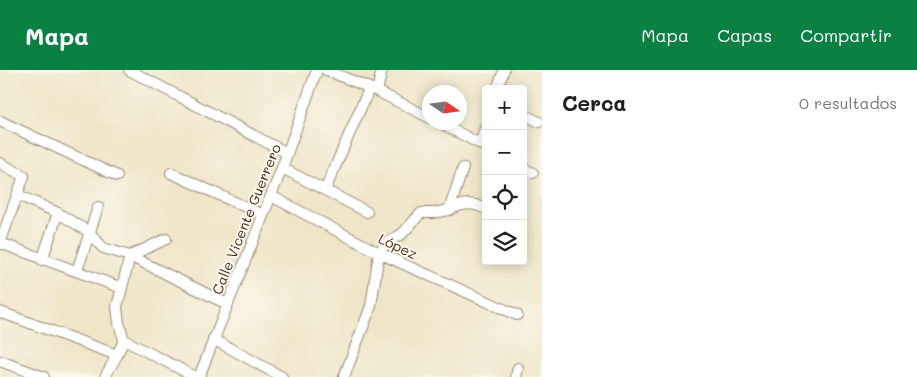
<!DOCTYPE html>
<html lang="es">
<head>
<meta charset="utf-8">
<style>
	body { margin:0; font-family:Mali,sans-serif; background:#f2f2f2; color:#222 }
	.controls { position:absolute; right:15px; top:15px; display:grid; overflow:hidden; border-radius:5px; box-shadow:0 2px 12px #0003 }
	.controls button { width:45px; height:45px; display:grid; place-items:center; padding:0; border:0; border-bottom:1px solid #e0e0e0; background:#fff; color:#222; font:25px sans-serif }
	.compass { position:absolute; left:422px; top:15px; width:45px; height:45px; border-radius:50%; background:#fff; box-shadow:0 2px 12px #0003; rotate:103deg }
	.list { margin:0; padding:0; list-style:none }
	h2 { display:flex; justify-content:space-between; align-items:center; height:65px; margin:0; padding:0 20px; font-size:21px }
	h2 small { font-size:16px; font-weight:400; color:#767676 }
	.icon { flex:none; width:28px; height:28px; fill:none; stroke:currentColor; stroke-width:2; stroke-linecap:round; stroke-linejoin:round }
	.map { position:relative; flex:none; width:542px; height:307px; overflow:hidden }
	header { display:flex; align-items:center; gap:30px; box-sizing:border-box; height:70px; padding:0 25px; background:#0b8043; color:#fff }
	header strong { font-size:24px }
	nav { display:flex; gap:28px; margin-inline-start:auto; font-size:18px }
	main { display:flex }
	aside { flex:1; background:#fff }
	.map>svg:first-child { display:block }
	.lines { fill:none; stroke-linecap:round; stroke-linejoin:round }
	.street-casing { stroke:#958874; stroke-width:12 }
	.street { stroke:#fff; stroke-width:10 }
	.labels { text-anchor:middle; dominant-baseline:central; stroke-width:4; stroke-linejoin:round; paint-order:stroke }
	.street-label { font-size:14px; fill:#3b2a1e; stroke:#fbf7ec }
</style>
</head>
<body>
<header>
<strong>Mapa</strong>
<nav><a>Mapa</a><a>Capas</a><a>Compartir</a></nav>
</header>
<main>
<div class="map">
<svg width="542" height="307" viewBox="0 0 542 307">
	<rect width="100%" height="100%" fill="#fbf7ec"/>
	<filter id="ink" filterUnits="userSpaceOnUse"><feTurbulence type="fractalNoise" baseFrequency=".02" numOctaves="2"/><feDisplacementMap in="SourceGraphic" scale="10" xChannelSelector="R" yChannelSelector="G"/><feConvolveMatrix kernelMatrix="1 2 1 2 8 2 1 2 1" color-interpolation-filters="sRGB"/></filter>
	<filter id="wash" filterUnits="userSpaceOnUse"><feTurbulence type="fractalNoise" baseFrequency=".0096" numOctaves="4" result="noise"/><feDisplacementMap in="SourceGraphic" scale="20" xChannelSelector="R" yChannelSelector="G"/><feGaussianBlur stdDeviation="1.12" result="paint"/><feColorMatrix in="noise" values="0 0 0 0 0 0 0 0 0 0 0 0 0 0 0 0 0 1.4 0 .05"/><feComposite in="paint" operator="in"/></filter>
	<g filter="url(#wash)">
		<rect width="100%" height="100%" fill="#efe6c9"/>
	</g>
	<g filter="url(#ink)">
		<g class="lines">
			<defs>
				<g id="street">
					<path d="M 129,0 L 287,83"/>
					<path d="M 326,0 L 377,21 L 430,48"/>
					<path d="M 497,19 L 504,0"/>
					<path d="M 377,21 L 382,0"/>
					<path d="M 523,44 L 539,52"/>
					<path d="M 0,51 L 117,106"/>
					<path d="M 438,52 L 486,77"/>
					<path d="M 480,74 L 486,55"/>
					<path d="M 0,93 L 24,106 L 0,173"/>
					<path d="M 282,98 L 367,142"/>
					<path d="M 523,98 L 533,103"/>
					<path d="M 171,103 L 263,145"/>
					<path d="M 325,120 L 369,19"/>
					<path d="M 18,125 L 58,143 L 89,162 L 103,178 L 130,186 L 227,234"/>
					<path d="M 271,126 L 379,183 L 517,245"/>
					<path d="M 449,140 C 463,133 472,132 486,139"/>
					<path d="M 0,173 L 122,218"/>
					<path d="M 42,190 L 58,143"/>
					<path d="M 77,201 L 98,137"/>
					<path d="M 0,242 L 117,285 L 124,270 L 196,307"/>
					<path d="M 213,269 L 282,307"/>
					<path d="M 124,270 L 119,253 L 117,237 L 130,186 L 166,169"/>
					<path d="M 0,291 L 44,307"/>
					<path d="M 105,307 L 117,285"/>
					<path d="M 199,307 L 282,98 L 317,0"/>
					<path d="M 344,307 L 371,236 L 379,183 L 386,173 L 402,164 L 421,143 L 433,143 L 449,140 L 463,98"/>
					<path d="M 516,307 L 518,298"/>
				</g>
			</defs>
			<use href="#street" class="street-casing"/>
			<use href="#street" class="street"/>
		</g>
	</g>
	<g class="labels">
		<g class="street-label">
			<text transform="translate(246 149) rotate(-68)">Calle Vicente Guerrero</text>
			<text transform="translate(398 176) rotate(25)">López</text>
		</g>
	</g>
</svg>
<div class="controls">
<button>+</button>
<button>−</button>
<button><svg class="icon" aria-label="locate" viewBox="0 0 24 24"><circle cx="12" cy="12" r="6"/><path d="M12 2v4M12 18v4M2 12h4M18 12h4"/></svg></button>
<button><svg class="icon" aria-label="layers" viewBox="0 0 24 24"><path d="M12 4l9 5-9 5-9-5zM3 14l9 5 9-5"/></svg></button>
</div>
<svg class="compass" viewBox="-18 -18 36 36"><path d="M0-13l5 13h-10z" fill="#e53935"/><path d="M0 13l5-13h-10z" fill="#767676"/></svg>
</div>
<aside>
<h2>Cerca<small>0 resultados</small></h2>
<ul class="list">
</ul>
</aside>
</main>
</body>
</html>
